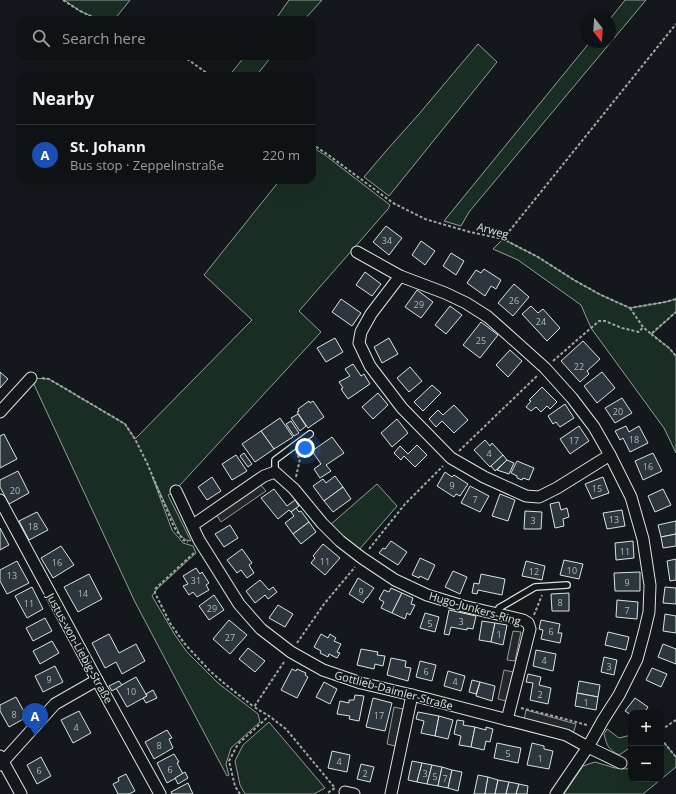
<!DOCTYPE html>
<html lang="en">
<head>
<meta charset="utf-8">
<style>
	body { margin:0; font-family:"Open Sans",sans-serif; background:#181b1e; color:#f1f3f6 }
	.controls { position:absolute; right:12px; bottom:12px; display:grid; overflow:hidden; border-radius:8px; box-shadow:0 4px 16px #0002 }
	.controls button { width:36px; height:36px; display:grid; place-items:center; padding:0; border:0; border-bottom:1px solid #2f3234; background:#0f1215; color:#f1f3f6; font:20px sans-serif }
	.compass { position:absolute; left:580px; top:12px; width:36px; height:36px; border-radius:50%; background:#0f1215; box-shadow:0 4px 16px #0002; rotate:163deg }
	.you { position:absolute; left:305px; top:448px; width:14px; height:14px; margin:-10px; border:3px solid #fff; border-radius:50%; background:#1a73e8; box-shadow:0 0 0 6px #1a73e833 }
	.badge { display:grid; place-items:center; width:26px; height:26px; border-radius:50%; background:#ffb74d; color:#fff; font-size:13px; font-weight:700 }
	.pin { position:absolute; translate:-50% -33px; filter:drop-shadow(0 1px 2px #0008) }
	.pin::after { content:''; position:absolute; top:21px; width:14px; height:12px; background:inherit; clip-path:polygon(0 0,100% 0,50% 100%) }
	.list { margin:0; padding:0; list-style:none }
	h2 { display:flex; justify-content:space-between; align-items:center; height:52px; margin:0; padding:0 16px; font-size:17px }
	h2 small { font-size:13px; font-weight:400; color:#9b9ea0 }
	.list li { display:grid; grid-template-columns:26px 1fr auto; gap:12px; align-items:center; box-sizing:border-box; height:60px; padding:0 16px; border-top:1px solid #2f3234 }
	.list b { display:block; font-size:15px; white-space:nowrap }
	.list p { margin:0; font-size:13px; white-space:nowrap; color:#9b9ea0 }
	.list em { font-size:13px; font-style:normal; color:#9b9ea0 }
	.icon { flex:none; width:22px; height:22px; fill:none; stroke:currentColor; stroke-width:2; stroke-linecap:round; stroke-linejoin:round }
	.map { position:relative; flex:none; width:676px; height:794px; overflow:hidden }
	.search { position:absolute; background:#0f1215; box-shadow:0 4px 16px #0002; left:16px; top:16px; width:300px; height:44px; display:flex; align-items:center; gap:10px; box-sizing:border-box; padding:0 14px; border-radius:12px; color:#9b9ea0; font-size:15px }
	.panel { position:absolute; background:#0f1215; box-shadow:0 4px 16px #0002; left:16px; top:72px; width:300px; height:112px; border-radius:12px }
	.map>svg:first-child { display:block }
	.green { fill:#1a2d24; stroke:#939e99 }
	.parking { fill:#24282b; stroke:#939e99 }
	.building { fill:#2c363c; stroke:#d8e6dc }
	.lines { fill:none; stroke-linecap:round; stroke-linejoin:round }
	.service-casing { stroke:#d8e6dc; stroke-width:8 }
	.minor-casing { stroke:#d8e6dc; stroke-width:13 }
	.path { stroke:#9da8a2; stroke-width:2; stroke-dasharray:3 2; stroke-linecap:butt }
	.service { stroke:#14181c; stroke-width:5.5 }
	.minor { stroke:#14181c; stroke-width:11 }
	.labels { text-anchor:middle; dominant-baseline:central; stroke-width:3; stroke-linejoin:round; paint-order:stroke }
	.number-label { font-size:9px; fill:#adbab4 }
	.street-label { font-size:11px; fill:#d8e6dc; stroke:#14181c }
</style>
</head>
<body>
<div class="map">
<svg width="676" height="794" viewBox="0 0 676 794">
	<rect width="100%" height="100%" fill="#14181c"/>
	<g class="green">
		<path d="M 64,0 L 130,0 L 114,20 L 99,20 L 80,11 Z"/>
		<path d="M 289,0 L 322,0 L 304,20 L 275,20 Z"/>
		<path d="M 625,0 L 646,0 L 469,212 L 461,226 L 444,221 L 590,42 L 610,42 L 610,19 Z"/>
		<path d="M 478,44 L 497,62 L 389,196 L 364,177 L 386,151 L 419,114 Z"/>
		<path d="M 245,56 L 272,56 L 256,76 L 229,76 Z"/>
		<path d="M 312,147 L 325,155 L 390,205 L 388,209 L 299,311 L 321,332 L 181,484 L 171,494 L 168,495 L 191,541 L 186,540 L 180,535 L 152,476 L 172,530 L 183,543 L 193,546 L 196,553 L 157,589 L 152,596 L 175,635 L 187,652 L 218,683 L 258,714 L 260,722 L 231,748 L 226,764 L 229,775 L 227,776 L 135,602 L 31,378 L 49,379 L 125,424 L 135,439 L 252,320 L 204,275 L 280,180 L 312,180 Z"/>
		<path d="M 503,239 L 538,257 L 574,280 L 601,295 L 630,308 L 665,302 L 676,299 L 676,312 L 652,334 L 669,348 L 676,356 L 676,453 L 664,428 L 591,328 L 581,305 L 518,260 L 493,249 Z"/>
		<path d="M 377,484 L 397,506 L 358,551 L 330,525 Z"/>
		<path d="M 269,722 L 325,788 L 314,794 L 245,794 L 240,785 L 235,761 L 243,745 Z"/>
		<path d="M 607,729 L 619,738 L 631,735 L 631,747 L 619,755 C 608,749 607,746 604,734 Z"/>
		<path d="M 661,739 L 676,757 L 676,767 L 643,794 L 564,794 L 583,766 L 595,762 L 615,768 L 628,769 L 631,753 L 631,779 L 661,779 Z"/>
	</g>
	<g class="parking">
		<path d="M 260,484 L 266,491 L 221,522 L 216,514 Z"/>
		<path d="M 513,631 L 521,632 L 515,661 L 507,660 Z"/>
		<path d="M 504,670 L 513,672 L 506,701 L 498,699 Z"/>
		<path d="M 394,707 L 403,709 L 395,746 L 387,744 Z"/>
		<path d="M 526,710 L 576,724 L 573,734 L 524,720 Z"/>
	</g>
	<g class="building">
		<path d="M 386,226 L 402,238 L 389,255 L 373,242 Z"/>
		<path d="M 421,241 L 435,251 L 425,265 L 412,255 Z"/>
		<path d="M 451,253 L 464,261 L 456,275 L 443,266 Z"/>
		<path d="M 484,269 L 501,280 L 496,289 L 491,286 L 485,296 L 467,283 L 476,270 L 481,273 Z"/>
		<path d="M 365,272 L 381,284 L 372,296 L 356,285 Z"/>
		<path d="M 514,284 L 529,297 L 513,316 L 498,303 Z"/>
		<path d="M 417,290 L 433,302 L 421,318 L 405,307 Z"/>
		<path d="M 341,299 L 361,313 L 352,326 L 332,312 Z"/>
		<path d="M 450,306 L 462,315 L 446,334 L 435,325 Z"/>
		<path d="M 531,306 L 538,313 L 543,309 L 560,328 L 547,341 L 522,314 Z"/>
		<path d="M 481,322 L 498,335 L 480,358 L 463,345 Z"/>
		<path d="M 335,338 L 343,352 L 326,362 L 317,348 Z"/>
		<path d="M 389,338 L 398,354 L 382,363 L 374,347 Z"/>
		<path d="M 583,341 L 600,359 L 587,371 L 589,374 L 580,382 L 561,361 Z"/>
		<path d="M 510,350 L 522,361 L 508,377 L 496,365 Z"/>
		<path d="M 353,364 L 361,376 L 364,374 L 370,384 L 348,399 L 341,389 L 343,388 L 339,382 L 350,376 L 345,369 Z"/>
		<path d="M 410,367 L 422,381 L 409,392 L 397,378 Z"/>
		<path d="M 0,372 L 8,379 L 0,388 Z"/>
		<path d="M 602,372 L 615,388 L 597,403 L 584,386 Z"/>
		<path d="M 432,385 L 441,393 L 423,411 L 414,402 Z"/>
		<path d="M 542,387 L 557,402 L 550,409 L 547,406 L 541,412 L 536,407 L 531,411 L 526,407 L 531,401 L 529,400 Z"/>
		<path d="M 378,393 L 388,405 L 373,419 L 362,407 Z"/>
		<path d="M 622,398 L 632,413 L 615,423 L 605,408 Z"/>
		<path d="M 309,401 L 310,403 L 313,401 L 324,417 L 308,428 L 297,412 L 299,411 L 298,409 Z"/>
		<path d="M 565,404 L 574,418 L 560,427 L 556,422 L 553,424 L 548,416 Z"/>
		<path d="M 454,405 L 468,420 L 454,433 L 442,421 L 436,427 L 429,419 L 438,410 L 443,415 Z"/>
		<path d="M 298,414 L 306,426 L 300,431 L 291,418 Z"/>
		<path d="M 280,418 L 293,437 L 274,449 L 261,431 Z"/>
		<path d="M 397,419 L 408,433 L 392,447 L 381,433 Z"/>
		<path d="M 291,421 L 299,433 L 294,436 L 286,424 Z"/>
		<path d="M 579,426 L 589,441 L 570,454 L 560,439 Z"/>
		<path d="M 626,426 L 629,432 L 639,426 L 648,443 L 630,452 L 623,438 L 620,440 L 615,431 Z"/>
		<path d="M 261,431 L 274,449 L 255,462 L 242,444 Z"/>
		<path d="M 4,434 L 17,459 L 0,468 L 0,436 Z"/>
		<path d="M 332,437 L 344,453 L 326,465 L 331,471 L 320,478 L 314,469 L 321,464 L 312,451 Z"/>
		<path d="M 485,440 L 490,446 L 492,443 L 503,455 L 490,467 L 474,450 Z"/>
		<path d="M 417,445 L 427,455 L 415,467 L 404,456 L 401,460 L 394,453 L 400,446 L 408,454 Z"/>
		<path d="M 244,453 L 252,464 L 248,467 L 240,456 Z"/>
		<path d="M 653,453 L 662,471 L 643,480 L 635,461 Z"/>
		<path d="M 236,455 L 247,471 L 232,480 L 222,464 Z"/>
		<path d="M 503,455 L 507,460 L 495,471 L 491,466 Z"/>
		<path d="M 507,460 L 514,463 L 509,474 L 497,470 Z"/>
		<path d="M 517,461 L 534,468 L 529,480 L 523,478 L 522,480 L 517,478 L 517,476 L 511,473 Z"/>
		<path d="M 18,471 L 29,493 L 9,504 L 0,487 L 0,480 Z"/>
		<path d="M 445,472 L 452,477 L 454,475 L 468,484 L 460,496 L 456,494 L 454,497 L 437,486 Z"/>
		<path d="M 335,476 L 343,487 L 324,501 L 313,486 L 323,479 L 326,483 Z"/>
		<path d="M 212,477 L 221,491 L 207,500 L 198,487 Z"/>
		<path d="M 603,477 L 609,493 L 592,499 L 585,484 Z"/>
		<path d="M 470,486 L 489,496 L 480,512 L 461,503 Z"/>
		<path d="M 343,487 L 351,499 L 333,512 L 324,501 Z"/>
		<path d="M 274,489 L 287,506 L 295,500 L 299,506 L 291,512 L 289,510 L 278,519 L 261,498 Z"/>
		<path d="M 663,489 L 671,505 L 655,512 L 648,496 Z"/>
		<path d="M 500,494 L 515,500 L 508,521 L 492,516 Z"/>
		<path d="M 559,502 L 561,510 L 567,508 L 569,517 L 563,519 L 564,526 L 555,528 L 550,504 Z"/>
		<path d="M 296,508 L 299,512 L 301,511 L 309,522 L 293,534 L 285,523 L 294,516 L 291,512 Z"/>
		<path d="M 622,510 L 625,526 L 607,529 L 603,513 Z"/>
		<path d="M 525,511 L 542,512 L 541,529 L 524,529 Z"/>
		<path d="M 37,512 L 48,530 L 29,540 L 19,521 Z"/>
		<path d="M 676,521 L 676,534 L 661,537 L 658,525 Z"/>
		<path d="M 309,522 L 316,532 L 301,544 L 293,534 Z"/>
		<path d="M 230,525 L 238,538 L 224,547 L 215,534 Z"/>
		<path d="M 0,528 L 9,545 L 0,550 Z"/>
		<path d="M 676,534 L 676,546 L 663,548 L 661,537 Z"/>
		<path d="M 391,541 L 407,552 L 398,565 L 379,553 L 383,548 L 385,549 Z"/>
		<path d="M 633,541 L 634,558 L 616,560 L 615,543 Z"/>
		<path d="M 323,544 L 340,558 L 325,575 L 311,563 L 315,558 L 313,556 Z"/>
		<path d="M 61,546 L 74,565 L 53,578 L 41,558 Z"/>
		<path d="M 242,549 L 252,563 L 249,565 L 254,573 L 247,578 L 241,570 L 237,573 L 227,560 Z"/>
		<path d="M 420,558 L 435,565 L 428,580 L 420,576 L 419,578 L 412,575 Z"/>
		<path d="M 676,559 L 676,580 L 670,581 L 667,561 Z"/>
		<path d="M 564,560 L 583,564 L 579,579 L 560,575 Z"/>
		<path d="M 17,561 L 29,583 L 7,594 L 0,581 L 0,570 Z"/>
		<path d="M 526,561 L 545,566 L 542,580 L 522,576 Z"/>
		<path d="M 196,568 L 200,574 L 202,572 L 209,583 L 206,585 L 209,590 L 197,597 L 193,592 L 189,595 L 183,586 L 188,584 L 183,576 Z"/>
		<path d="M 453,571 L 467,577 L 460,594 L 445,587 Z"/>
		<path d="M 640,572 L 640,591 L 615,591 L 614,573 Z"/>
		<path d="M 89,574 L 102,599 L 78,612 L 64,587 Z"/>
		<path d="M 481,574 L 505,579 L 502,595 L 478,590 L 477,594 L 472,593 L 474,583 L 479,584 Z"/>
		<path d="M 358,578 L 374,588 L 367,598 L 366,598 L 363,603 L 349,594 Z"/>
		<path d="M 260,580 L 269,590 L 273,587 L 277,592 L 268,599 L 265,595 L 255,603 L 246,591 Z"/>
		<path d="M 32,587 L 43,609 L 27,618 L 15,596 Z"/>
		<path d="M 665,587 L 676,588 L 676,604 L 663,603 Z"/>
		<path d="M 391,588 L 402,593 L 392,613 L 381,608 L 384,602 L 379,599 L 384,590 L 389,592 Z"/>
		<path d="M 402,593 L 413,598 L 411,604 L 415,605 L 410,615 L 407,613 L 405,619 L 392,613 Z"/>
		<path d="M 569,593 L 569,611 L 552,611 L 551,594 Z"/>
		<path d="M 214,595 L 224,610 L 209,620 L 199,606 Z"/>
		<path d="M 617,600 L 638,602 L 637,619 L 616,617 Z"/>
		<path d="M 278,605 L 293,614 L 285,627 L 269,618 Z"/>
		<path d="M 449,610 L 476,616 L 473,629 L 467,628 L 467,630 L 451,627 L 449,635 L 444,634 Z"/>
		<path d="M 425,613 L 439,617 L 435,632 L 420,628 Z"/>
		<path d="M 665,614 L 676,616 L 676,633 L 663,631 Z"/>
		<path d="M 45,618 L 52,631 L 33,641 L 26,628 Z"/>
		<path d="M 229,620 L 247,635 L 230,654 L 213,639 Z"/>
		<path d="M 541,620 L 560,624 L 558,633 L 562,633 L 560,643 L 541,639 L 543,630 L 539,629 Z"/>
		<path d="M 482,621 L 495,623 L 491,642 L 479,640 Z"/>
		<path d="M 495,623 L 507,625 L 503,645 L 491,642 Z"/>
		<path d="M 608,632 L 629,637 L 626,650 L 605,645 Z"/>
		<path d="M 109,634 L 119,653 L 136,644 L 145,661 L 122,674 L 116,662 L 105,668 L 92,643 Z"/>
		<path d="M 321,634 L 328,638 L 330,634 L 336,638 L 334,641 L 341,644 L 337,652 L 340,653 L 337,658 L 329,654 L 328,657 L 320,653 L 321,651 L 314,647 Z"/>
		<path d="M 52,641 L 59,653 L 40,664 L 33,651 Z"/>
		<path d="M 663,644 L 676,649 L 676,664 L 658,657 Z"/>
		<path d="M 248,648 L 265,661 L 255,672 L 239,659 Z"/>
		<path d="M 361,649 L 378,652 L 377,655 L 385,656 L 383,666 L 375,664 L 374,669 L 357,665 Z"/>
		<path d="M 536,650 L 556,654 L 553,671 L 533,666 Z"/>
		<path d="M 604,657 L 617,660 L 614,675 L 601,672 Z"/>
		<path d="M 391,658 L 406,661 L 405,667 L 411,668 L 408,681 L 387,675 Z"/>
		<path d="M 420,661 L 436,665 L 432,681 L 416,677 Z"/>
		<path d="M 55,666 L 63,682 L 43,692 L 35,676 Z"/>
		<path d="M 652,668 L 667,674 L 661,687 L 646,680 Z"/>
		<path d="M 292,669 L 296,671 L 297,669 L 306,673 L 305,675 L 308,677 L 297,698 L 281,690 Z"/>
		<path d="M 448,671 L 465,676 L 461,691 L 444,686 Z"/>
		<path d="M 528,674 L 541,677 L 539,685 L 551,688 L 548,704 L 530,700 L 533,683 L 526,682 Z"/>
		<path d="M 136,677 L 147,696 L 127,707 L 116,688 Z"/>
		<path d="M 472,680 L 480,682 L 476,694 L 469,692 Z"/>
		<path d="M 119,681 L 122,685 L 112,691 L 109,686 Z"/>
		<path d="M 579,681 L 600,685 L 598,697 L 577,693 Z"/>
		<path d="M 324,682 L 337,689 L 330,704 L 316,697 Z"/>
		<path d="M 480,682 L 495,686 L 492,701 L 476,696 Z"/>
		<path d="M 153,690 L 157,698 L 146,703 L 143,698 L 147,696 L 146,694 Z"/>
		<path d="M 577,693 L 598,697 L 596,710 L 575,706 Z"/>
		<path d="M 355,695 L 364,696 L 359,721 L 349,719 L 350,716 L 337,714 L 340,701 L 349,703 L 349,700 L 354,700 Z"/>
		<path d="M 16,697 L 27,717 L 9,727 L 0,711 L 0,705 Z"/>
		<path d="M 373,698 L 392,703 L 385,731 L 366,727 Z"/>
		<path d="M 635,698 L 648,707 L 644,713 L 631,713 L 631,715 L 625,711 Z"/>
		<path d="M 79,711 L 91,733 L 73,743 L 61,720 Z"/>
		<path d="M 418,712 L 439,716 L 435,736 L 421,733 L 424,721 L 416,719 Z"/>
		<path d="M 439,716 L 453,720 L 448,739 L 435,736 Z"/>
		<path d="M 457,720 L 464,721 L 463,725 L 475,727 L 471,747 L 459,745 L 461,736 L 454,734 Z"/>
		<path d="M 475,727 L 486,730 L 486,727 L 493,729 L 490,742 L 486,741 L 484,750 L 471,747 Z"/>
		<path d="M 167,730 L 172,738 L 169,739 L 173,748 L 154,759 L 145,742 Z"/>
		<path d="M 497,743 L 521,748 L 518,763 L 494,758 Z"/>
		<path d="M 532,743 L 544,746 L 544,749 L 553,751 L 549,769 L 527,765 Z"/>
		<path d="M 332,751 L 350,755 L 347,772 L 328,768 Z"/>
		<path d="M 174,754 L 179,762 L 177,763 L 183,774 L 167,783 L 157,763 Z"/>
		<path d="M 41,757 L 51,776 L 37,784 L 27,765 Z"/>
		<path d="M 412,761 L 422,763 L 417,782 L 408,780 Z"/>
		<path d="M 422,763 L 432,765 L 427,784 L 417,782 Z"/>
		<path d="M 361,764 L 374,767 L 370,782 L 357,779 Z"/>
		<path d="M 432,765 L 442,767 L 438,786 L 427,784 Z"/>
		<path d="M 442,767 L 452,770 L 448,788 L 438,786 Z"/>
		<path d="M 452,770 L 462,772 L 458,791 L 448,788 Z"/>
		<path d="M 185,772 L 188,778 L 178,784 L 175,778 Z"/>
		<path d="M 126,774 L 135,791 L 129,794 L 118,794 L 113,784 L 119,781 L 118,778 Z"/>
		<path d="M 478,775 L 488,777 L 485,794 L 474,794 Z"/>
		<path d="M 488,777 L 498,780 L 495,794 L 485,794 Z"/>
		<path d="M 498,780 L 509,782 L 506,794 L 495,794 Z"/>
		<path d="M 509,782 L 519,784 L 516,794 L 506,794 Z"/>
		<path d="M 188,783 L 193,794 L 172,794 L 171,792 Z"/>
		<path d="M 519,784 L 528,786 L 527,794 L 516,794 Z"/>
	</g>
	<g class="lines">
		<defs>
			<g id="service">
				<path d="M 275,472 L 275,460 L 310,434"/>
				<path d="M 497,614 L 499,608 L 535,587 L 567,585"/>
			</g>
			<g id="minor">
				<path d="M 357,252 L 400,276 L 445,293 L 466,303 L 488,317 L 515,341 L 545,368 L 572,398 L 594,427 L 610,455 L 631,497 L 643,539 L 650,585 L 649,612 L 644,633 L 637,659 L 619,695 L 603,720 L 588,747 L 556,794"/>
				<path d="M 400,276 L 371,314 L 361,332 L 359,343 L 370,366 L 402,408 L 451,458 L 484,477 L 526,496 L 539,497 L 557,488 L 610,455"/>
				<path d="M 0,412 L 31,378"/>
				<path d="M 176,491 L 199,540 L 239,604 L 261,629 L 291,652 L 323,670 L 361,683 L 412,695 L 566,735 L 588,747 L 621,763"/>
				<path d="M 0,500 L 97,680 L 160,794"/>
				<path d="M 193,525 L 264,476 L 275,472 L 294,489 L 322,523 L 340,541 L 362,558 L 395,580 L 427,595 L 463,606 L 523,620 L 528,623 L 530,629 L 507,720"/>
				<path d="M 0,756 L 21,794"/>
				<path d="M 0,765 L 55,704 L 97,680"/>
				<path d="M 345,792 L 354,794"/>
				<path d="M 391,794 L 412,695"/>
			</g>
		</defs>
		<use href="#service" class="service-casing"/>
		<use href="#minor" class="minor-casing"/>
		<g class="path">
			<path d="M 63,0 L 80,11 L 99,20"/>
			<path d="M 183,56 L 211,76"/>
			<path d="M 312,144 L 327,154 L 393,203 L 425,219 L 442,224 L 470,232 L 503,239 L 538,257 L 574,280 L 601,295 L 630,308 L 665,302 L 676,299"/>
			<path d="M 503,239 L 676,24"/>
			<path d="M 630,308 L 643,327 L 651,334 L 676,312"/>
			<path d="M 651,334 L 669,348 L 676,356"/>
			<path d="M 553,361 L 599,321 L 605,321 L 622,328 L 639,332 L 643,327"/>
			<path d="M 42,378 L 49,379 L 125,424 L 135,439 L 147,463 L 174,527 L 183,540 L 188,542"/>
			<path d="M 459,451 L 538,375"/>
			<path d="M 296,477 L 300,459 L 296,453"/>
			<path d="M 369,549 L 405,504 L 443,466"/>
			<path d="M 194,553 L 155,589 L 155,593 L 170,623 L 184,643 L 210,671 L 225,684 L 254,707"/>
			<path d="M 534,615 L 542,595"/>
			<path d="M 297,643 L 324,604 L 355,567"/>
			<path d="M 284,662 L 254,707 L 269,716 L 286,729 L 335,788 L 326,794"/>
			<path d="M 521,708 L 561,718 L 587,725"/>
			<path d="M 661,730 L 676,720"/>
			<path d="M 661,739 L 676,757"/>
			<path d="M 240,794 L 235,786 L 229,761 L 238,744 L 269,716"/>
		</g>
		<use href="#service" class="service"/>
		<use href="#minor" class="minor"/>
	</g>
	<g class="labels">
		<g class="number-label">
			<text x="387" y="240">34</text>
			<text x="514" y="300">26</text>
			<text x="419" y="304">29</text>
			<text x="541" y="321">24</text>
			<text x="481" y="340">25</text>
			<text x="579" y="366">22</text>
			<text x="618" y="411">20</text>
			<text x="634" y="439">18</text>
			<text x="574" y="440">17</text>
			<text x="489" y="453">4</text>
			<text x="648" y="466">16</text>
			<text x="452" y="485">9</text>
			<text x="597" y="488">15</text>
			<text x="15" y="490">20</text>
			<text x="475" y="499">7</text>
			<text x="614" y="519">13</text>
			<text x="533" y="520">3</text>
			<text x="33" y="526">18</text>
			<text x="625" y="551">11</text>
			<text x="325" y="561">11</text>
			<text x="57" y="562">16</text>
			<text x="572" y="570">10</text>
			<text x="534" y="571">12</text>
			<text x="12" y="575">13</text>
			<text x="196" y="580">31</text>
			<text x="627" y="582">9</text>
			<text x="361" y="591">9</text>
			<text x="83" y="593">14</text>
			<text x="560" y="602">8</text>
			<text x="29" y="603">11</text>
			<text x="212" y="608">29</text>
			<text x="627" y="610">7</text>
			<text x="461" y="621">3</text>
			<text x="430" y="623">5</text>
			<text x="551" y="631">6</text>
			<text x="499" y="634">1</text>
			<text x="230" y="637">27</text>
			<text x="544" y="660">4</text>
			<text x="609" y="666">3</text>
			<text x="426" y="671">6</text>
			<text x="49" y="679">9</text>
			<text x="455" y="681">4</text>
			<text x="131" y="691">10</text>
			<text x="540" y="694">2</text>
			<text x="586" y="702">1</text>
			<text x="14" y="714">8</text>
			<text x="379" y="715">17</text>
			<text x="76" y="727">4</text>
			<text x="159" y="745">8</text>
			<text x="508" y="753">5</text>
			<text x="540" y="758">1</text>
			<text x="339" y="761">4</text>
			<text x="170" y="769">6</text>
			<text x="39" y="770">6</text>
			<text x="365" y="773">2</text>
			<text x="425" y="773">3</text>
			<text x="435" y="776">5</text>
			<text x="445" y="778">7</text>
		</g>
		<g class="street-label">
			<text transform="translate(493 230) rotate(16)">Arweg</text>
			<text transform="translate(475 608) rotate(16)">Hugo-Junkers-Ring</text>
			<text transform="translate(80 648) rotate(61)">Justus-von-Liebig-Straße</text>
			<text transform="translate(394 690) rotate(15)">Gottlieb-Daimler-Straße</text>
		</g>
	</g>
</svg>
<div class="controls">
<button>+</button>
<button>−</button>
</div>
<svg class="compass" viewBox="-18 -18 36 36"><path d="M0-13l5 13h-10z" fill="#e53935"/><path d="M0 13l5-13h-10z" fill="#9b9ea0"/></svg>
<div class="you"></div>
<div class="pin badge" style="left:35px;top:736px;background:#1a4fb4">A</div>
<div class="search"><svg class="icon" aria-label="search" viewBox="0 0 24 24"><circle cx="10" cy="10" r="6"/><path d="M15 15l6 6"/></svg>Search here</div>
<section class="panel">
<h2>Nearby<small></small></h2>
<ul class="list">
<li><span class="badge" style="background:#1a4fb4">A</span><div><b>St. Johann</b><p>Bus stop · Zeppelinstraße</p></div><em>220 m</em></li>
</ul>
</section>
</div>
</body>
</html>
